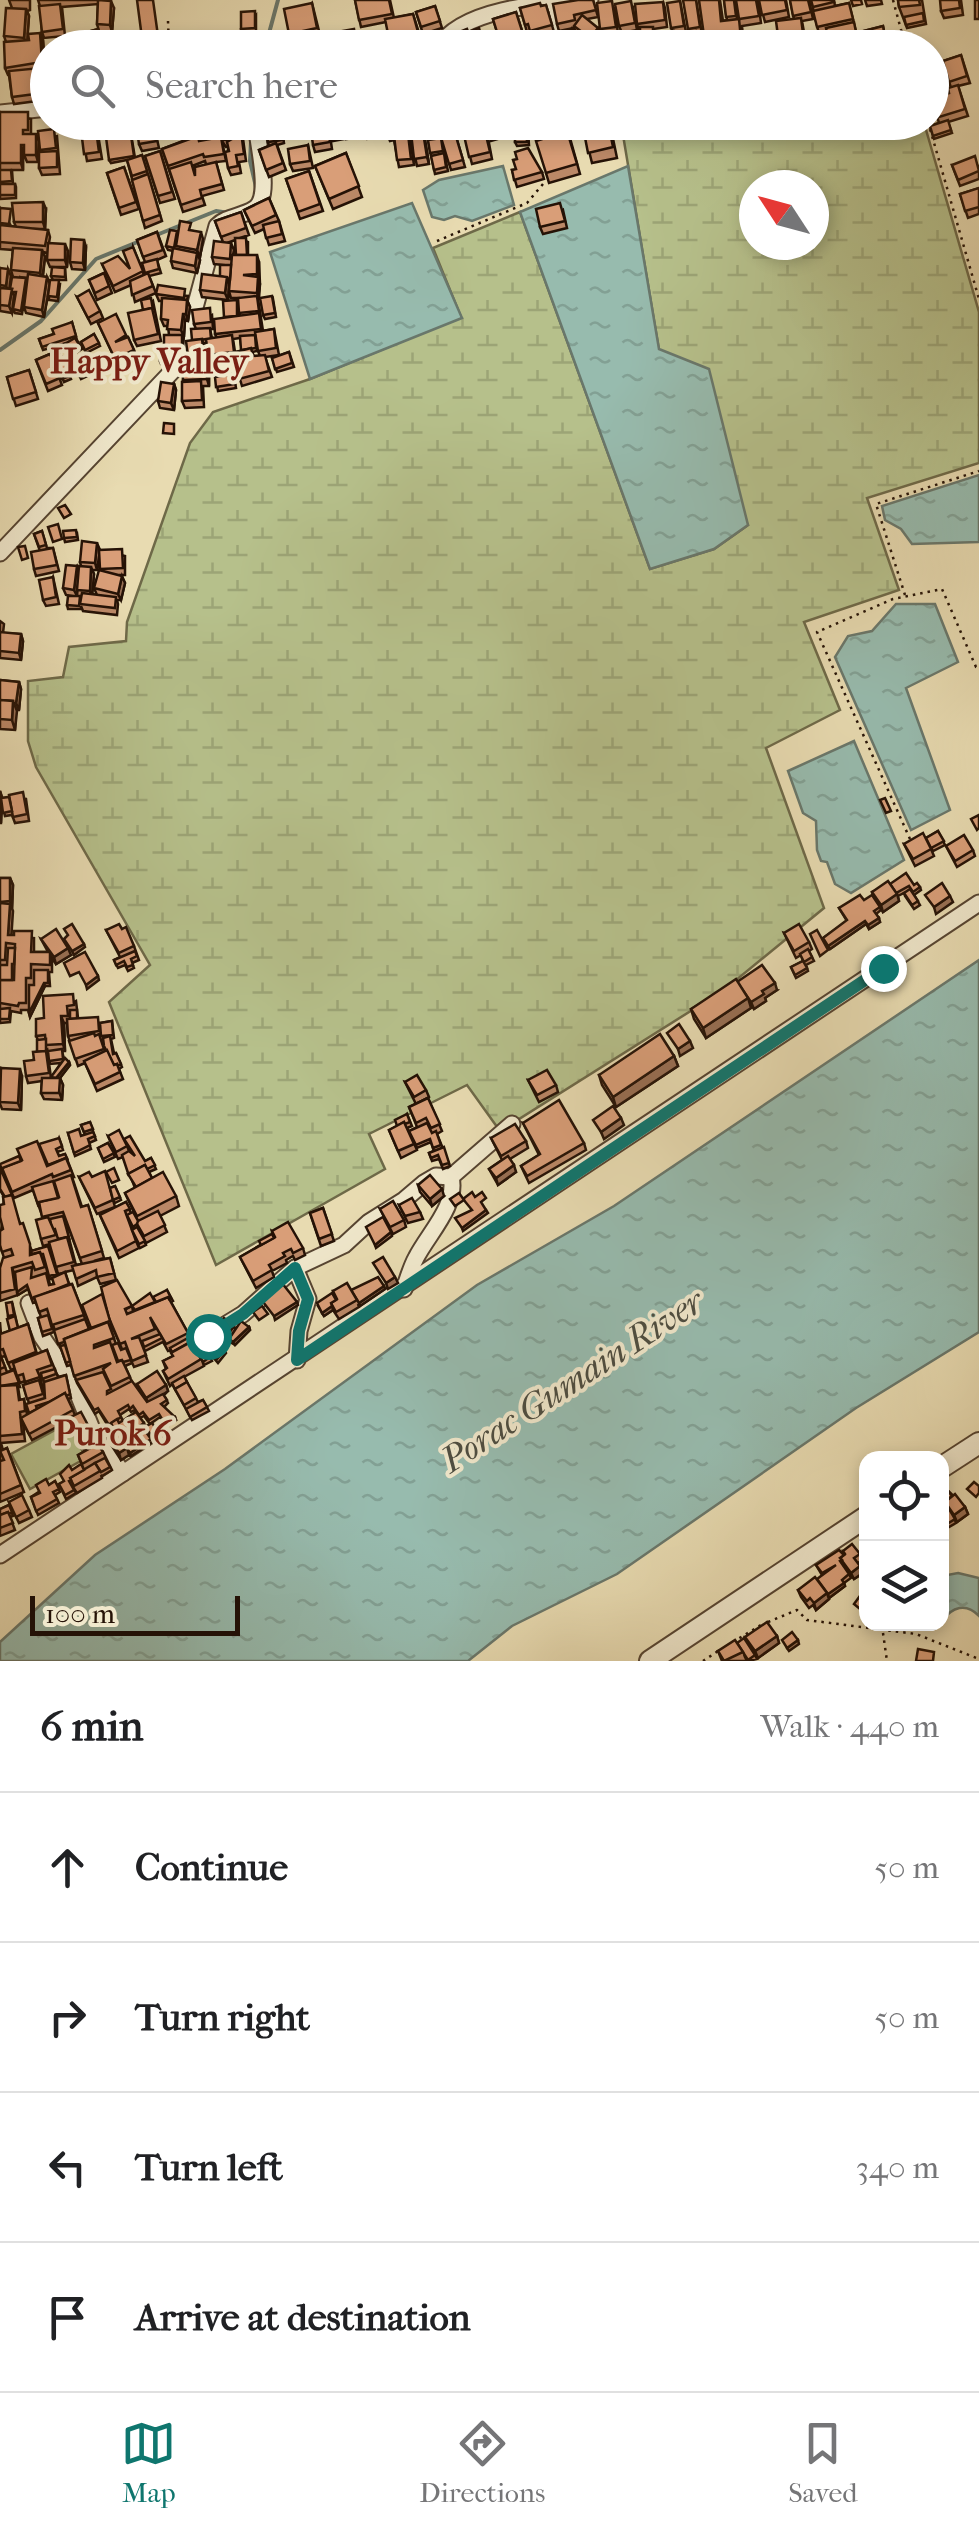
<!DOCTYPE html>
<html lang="en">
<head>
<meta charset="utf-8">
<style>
	body { margin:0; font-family:"IM FELL French Canon",serif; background:#f2f2f2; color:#202124 }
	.controls { position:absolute; right:30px; bottom:30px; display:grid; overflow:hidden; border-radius:20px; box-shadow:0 5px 15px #0003 }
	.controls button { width:90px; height:90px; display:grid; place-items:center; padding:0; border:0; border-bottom:2px solid #e0e0e0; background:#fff; color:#202124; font:50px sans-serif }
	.compass { position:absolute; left:739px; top:170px; width:90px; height:90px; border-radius:50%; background:#fff; box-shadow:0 5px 15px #0003; rotate:306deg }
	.scale { position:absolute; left:30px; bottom:25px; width:210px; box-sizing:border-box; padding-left:10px; border:5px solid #251206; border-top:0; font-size:28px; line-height:35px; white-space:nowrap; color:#251206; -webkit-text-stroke:8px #f0e8cc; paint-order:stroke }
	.stop { position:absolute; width:30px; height:30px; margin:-22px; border:8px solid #0f766e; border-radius:50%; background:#fff }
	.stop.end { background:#0f766e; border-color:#fff; box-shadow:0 2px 10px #0008 }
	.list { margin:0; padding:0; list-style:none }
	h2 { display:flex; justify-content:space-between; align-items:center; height:130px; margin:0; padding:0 40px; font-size:42px }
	h2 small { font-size:32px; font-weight:400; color:#757577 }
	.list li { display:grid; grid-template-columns:65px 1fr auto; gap:30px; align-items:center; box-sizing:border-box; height:150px; padding:0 40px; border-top:2px solid #e0e0e0 }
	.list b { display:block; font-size:38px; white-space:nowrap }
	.list em { font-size:32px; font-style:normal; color:#757577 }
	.icon { flex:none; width:55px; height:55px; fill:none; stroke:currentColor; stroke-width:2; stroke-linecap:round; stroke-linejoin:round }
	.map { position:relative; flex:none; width:979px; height:1661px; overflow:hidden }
	.search { position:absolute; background:#fff; box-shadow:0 5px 15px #0003; left:30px; right:30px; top:30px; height:110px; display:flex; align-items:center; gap:25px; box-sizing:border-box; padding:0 35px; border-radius:55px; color:#757577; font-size:38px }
	.sheet { height:730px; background:#fff }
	nav { display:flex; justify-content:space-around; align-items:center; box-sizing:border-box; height:140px; border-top:2px solid #e0e0e0; background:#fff; font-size:28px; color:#757577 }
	nav a { display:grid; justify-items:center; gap:5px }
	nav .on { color:#0f766e }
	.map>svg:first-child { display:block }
	.grass { fill:#b6c08b; stroke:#6e6948; stroke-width:2.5 }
	.wetland { fill:url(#wetland-marsh); stroke:#6e6948; stroke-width:2.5; fill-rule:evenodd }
	.water { fill:url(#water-ripples); stroke:#69776b; stroke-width:2.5 }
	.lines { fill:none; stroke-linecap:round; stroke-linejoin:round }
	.stream { stroke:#69776b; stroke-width:4 }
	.service-casing { stroke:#564431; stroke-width:11 }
	.minor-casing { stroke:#564431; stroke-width:19 }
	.tertiary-casing { stroke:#564431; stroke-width:24 }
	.path { stroke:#251206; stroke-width:2.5; stroke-dasharray:2.5 5; stroke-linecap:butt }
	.service { stroke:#f0e8cc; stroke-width:8 }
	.minor { stroke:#f0e8cc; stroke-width:15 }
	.tertiary { stroke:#f0e8cc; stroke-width:20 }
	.wall { fill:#bb8867; stroke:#251206; stroke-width:2.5; fill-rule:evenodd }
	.shaded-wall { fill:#986f54; stroke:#251206; stroke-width:2.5 }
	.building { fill:#d99e78; stroke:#251206; stroke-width:2.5 }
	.route { stroke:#0f766e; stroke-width:12 }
	.labels { text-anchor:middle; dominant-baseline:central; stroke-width:8; stroke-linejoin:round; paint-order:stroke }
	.neighbourhood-label { font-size:35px; font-weight:bold; fill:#7a1f14; stroke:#f0e8cc }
	.water-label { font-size:35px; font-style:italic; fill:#4d4d41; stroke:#f0e8cc }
</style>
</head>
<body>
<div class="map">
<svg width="979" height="1661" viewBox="0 0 979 1661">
	<defs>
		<pattern id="wetland-marsh" width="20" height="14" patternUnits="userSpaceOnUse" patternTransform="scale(2.5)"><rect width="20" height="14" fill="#b6c08b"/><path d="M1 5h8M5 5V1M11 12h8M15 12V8" fill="none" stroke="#9ca476"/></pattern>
		<pattern id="water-ripples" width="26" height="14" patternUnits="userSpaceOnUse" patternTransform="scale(2.5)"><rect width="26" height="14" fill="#97bbae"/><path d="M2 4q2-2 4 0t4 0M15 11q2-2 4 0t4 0" fill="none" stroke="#82a094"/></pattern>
	</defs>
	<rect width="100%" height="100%" fill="#e8dbb1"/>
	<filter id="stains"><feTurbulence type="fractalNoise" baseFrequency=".002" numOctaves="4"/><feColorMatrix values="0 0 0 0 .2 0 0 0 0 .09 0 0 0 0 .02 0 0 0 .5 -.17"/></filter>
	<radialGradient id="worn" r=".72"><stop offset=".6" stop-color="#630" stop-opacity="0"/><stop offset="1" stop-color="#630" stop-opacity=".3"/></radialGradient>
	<path class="grass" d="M 68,1423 L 86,1458 L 30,1489 L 11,1454 Z"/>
	<path class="wetland" d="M 705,122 L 924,123 L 979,312 L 979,463 L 867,498 L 899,590 L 804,622 L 840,710 L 766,748 L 824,908 L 724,990 L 500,1131 L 467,1085 L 369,1134 L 385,1169 L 216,1265 L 109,1002 L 150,965 L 36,767 L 28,741 L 28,681 L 63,677 L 69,647 L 126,641 L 127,622 L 190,443 L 213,412 L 310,379 L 461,317 L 433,248 L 520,212 L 650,569 L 714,549 L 748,525 L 659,350 L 621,123 L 687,123 L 688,128 ZM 754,185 L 814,185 L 814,245 L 754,245 Z"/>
	<g class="water">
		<path d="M 503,166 L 514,205 L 472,221 L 455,216 L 444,220 L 432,217 L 423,190 L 439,180 Z"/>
		<path d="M 628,166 L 659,349 L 709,369 L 748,525 L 714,549 L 650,569 L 520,212 Z"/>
		<path d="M 412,203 L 462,318 L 310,379 L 270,252 Z"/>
		<path d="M 979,475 L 979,542 L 912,544 L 901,529 L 885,520 L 882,506 Z"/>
		<path d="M 896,604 L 935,604 L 958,662 L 906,688 L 950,810 L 911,830 L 835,657 L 848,636 L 872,631 Z"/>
		<path d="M 854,741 L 904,860 L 851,893 L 835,884 L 827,862 L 821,861 L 817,850 L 816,821 L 803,813 L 788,771 Z"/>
		<path d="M 979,960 L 979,1332 L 856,1408 L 617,1574 L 512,1626 L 468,1661 L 0,1661 L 0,1642 L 95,1555 L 225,1469 L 477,1285 L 614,1206 Z"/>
		<path d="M 958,1573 L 979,1578 L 979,1616 C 966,1602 952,1607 942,1621 L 942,1576 Z"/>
	</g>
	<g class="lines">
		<g class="stream">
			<path d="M 265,48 L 278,0"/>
			<path d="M 251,142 L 250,161 L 256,187"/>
			<path d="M 154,236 L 216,211 L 229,213"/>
			<path d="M 0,350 L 41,321 L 96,259 L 140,241"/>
		</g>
		<defs>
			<path id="service" d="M 552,3 L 560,48"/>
			<g id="minor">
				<path d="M 438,48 C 461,7 548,3 590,0"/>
				<path d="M 0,113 L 48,108"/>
				<path d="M 0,553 L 180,363 L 217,226 C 227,216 242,217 254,209 C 273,198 257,144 256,122"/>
				<path d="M 0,1199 L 1,1199"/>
				<path d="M 404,1289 C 408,1278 411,1267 416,1258 C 428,1234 458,1205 451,1177 L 512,1124"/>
				<path d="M 29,1303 L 42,1337 L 73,1382 L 92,1429 L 123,1473"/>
				<path d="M 199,1346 L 207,1336 L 243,1314 L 295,1268"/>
				<path d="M 297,1360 L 299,1331 L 308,1299 L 295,1268 L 344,1245 L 369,1222 L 404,1200 L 424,1183 L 436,1176 L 451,1177"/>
				<path d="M 0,1555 L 979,903"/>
			</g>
			<g id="tertiary">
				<path d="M 942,1467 L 979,1443"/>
				<path d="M 650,1661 L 866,1517"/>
			</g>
		</defs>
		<use href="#service" class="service-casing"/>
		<use href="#minor" class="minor-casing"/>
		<use href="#tertiary" class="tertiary-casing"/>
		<g class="path">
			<path d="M 893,0 L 906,48"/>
			<path d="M 168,21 L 169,48"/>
			<path d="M 928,122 L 979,299"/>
			<path d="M 437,241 L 527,203 L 543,184"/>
			<path d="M 905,595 L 876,504 L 979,471"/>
			<path d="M 910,839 L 817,632 L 893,599 L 942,589 L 976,667 L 979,667"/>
			<path d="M 768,1622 L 797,1610 L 807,1620 L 916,1634 L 979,1659"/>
			<path d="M 883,1633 L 887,1661"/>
			<path d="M 733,1642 L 761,1625"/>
			<path d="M 703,1661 L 718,1651"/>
		</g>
		<use href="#service" class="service"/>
		<use href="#minor" class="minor"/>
		<use href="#tertiary" class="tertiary"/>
	</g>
	<g class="wall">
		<path d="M 9,0 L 30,0 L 30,10 L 27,11 L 29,16 L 27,41 L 40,33 L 43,40 L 45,69 L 41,70 L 45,100 L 14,104 L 12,97 L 9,75 L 8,75 L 5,68 L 6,42 L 4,36 L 12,8 Z"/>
		<path d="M 38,0 L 104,0 L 114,8 L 112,32 L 99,31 L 97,24 L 98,4 L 62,7 L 65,36 L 44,38 L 42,32 L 40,6 Z"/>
		<path d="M 355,0 L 390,0 L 394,18 L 413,14 L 421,39 L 392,46 L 386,22 L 361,27 Z"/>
		<path d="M 593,0 L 598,17 L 587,19 L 601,35 L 597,39 L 567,47 L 564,40 L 576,32 L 574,28 L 559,31 L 557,24 Z"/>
		<path d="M 696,0 L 702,34 L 698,35 L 689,32 L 688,29 Z"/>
		<path d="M 699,0 L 720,0 L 723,21 L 727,20 L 724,0 L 735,0 L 737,19 L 739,19 L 736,0 L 758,0 L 761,23 L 742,26 L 744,46 L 734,48 L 707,48 Z"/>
		<path d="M 759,0 L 786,0 L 789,17 L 765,22 Z"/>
		<path d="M 790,0 L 809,0 L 813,19 L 802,21 L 805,38 L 822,35 L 825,48 L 802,48 L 801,40 L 780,43 L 778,36 L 794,19 Z"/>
		<path d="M 811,0 L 834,0 L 835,6 L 849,3 L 860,48 L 830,48 L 827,32 L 819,34 Z"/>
		<path d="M 865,0 L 881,0 L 882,4 L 867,6 Z"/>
		<path d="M 898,0 L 922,0 L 926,24 L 907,28 L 899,7 Z"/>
		<path d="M 961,0 L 963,15 L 944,18 L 941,11 Z"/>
		<path d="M 680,1 L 686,32 L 675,34 L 671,28 Z"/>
		<path d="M 663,2 L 665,8 L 667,27 L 653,29 L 655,34 L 640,34 L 637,24 Z"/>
		<path d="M 312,3 L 320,35 L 291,40 L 289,34 Z"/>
		<path d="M 546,5 L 554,32 L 545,34 L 516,48 L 502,48 L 493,19 L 516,12 L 525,40 L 532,38 L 530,31 L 527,32 L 520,8 Z"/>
		<path d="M 435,6 L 442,28 L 423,34 L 416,12 Z"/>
		<path d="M 615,8 L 618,34 L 603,36 L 600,29 Z"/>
		<path d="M 633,8 L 637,30 L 622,33 L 619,26 Z"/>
		<path d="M 256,15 L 256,32 L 243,32 L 241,29 Z"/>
		<path d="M 883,26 L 886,40 L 867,45 L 864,31 Z"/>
		<path d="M 98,29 L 102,45 L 87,48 L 84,33 Z"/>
		<path d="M 961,55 L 970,83 L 958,86 L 968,116 L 948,122 L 952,133 L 934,139 L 930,126 L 939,123 L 932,100 L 949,93 L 951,88 L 943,61 Z"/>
		<path d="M 0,112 L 31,119 L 31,134 L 39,141 L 57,136 L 60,174 L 42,175 L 39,168 L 40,152 L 39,141 L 38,162 L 27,162 L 23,152 L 23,170 L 12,170 L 13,184 L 15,184 L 16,187 L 16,198 L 0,199 Z"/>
		<path d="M 80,122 L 96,122 L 102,159 L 87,161 Z"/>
		<path d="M 129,122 L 135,158 L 142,155 L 162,221 L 145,228 L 127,160 L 111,163 L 109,160 Z"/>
		<path d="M 153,122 L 159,148 L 142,151 L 139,144 Z"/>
		<path d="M 179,122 L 208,122 L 210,139 L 209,122 L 246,122 L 235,123 L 242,131 L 246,161 L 239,162 L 241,173 L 231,175 L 228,168 L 228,146 L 226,147 L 222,141 L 226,161 L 216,162 L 224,190 L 202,196 L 205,205 L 183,212 L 162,149 L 183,141 ZM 205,161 L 206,164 L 195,175 L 192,166 Z"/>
		<path d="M 269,122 L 287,122 L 288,129 L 282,130 L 284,143 L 277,145 L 286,170 L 269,177 L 259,150 L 269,146 L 268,142 L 271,130 Z"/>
		<path d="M 328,122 L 332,149 L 315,152 L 313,145 Z"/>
		<path d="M 341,122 L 344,139 L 333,141 L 332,138 Z"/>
		<path d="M 342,122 L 360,122 L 362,137 L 346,139 Z"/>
		<path d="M 381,122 L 383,137 L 367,139 L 365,132 Z"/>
		<path d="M 422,122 L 429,164 L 417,166 L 411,138 L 410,138 L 414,165 L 399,167 L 394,140 L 390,141 L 386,131 Z"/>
		<path d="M 424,122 L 456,122 L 454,123 L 456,136 L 465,167 L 451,170 L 442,138 L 438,138 L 436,127 L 426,129 Z"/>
		<path d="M 461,122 L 485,122 L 492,159 L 472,164 Z"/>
		<path d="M 485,122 L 509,122 L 512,135 L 491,141 Z"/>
		<path d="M 518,122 L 540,122 L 519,127 Z"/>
		<path d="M 545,122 L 567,122 L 570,138 L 580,174 L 549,183 L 546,173 L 549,137 Z"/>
		<path d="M 582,122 L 614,122 L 610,124 L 617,158 L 592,163 Z"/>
		<path d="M 528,130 L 529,145 L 517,146 L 515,142 Z"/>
		<path d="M 441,138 L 448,171 L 435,174 L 428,140 Z"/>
		<path d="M 308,145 L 313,168 L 293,171 L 290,164 Z"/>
		<path d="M 160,151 L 175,199 L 160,203 L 145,156 Z"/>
		<path d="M 346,153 L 362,197 L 333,209 L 315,166 Z"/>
		<path d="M 952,165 L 979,166 L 979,179 L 960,186 Z"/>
		<path d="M 124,167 L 139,209 L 121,215 L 107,173 Z"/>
		<path d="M 512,170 L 542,172 L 544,179 L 517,187 Z"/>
		<path d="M 309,171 L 323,211 L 300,219 L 286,179 Z"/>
		<path d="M 979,188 L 979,214 L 968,218 L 960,194 Z"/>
		<path d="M 269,198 L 279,221 L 285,241 L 269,245 L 264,229 L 255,233 L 244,210 Z"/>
		<path d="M 0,208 L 11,226 L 16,227 L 14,222 L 46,209 L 45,229 L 33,229 L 48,230 L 50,237 L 49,243 L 68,251 L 67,267 L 50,267 L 47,260 L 48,253 L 43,252 L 45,257 L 43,276 L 47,277 L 49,283 L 60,284 L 58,301 L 49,300 L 49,287 L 44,317 L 26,313 L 24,307 L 28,278 L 19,277 L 26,278 L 27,282 L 22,314 L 15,313 L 13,309 L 16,296 L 14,295 L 12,313 L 0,311 L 0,268 L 11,276 L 9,289 L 13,277 L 11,270 L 13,250 L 0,249 Z"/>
		<path d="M 563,210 L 567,228 L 543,234 L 540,227 Z"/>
		<path d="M 241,212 L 249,235 L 240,238 L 248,242 L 248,255 L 259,262 L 260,284 L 258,299 L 263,331 L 274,329 L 279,355 L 265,357 L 272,377 L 242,386 L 234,359 L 210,362 L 206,343 L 203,343 L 209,367 L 209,386 L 203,386 L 204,407 L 185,408 L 182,401 L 183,380 L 190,361 L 188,357 L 196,329 L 194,324 L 212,315 L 213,329 L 210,329 L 212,338 L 217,338 L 215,334 L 224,317 L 238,304 L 239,316 L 240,315 L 239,298 L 231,298 L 229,291 L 230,282 L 228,300 L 202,297 L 200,290 L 220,276 L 224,265 L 214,264 L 212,257 L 223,242 L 215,221 ZM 235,240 L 236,255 L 233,255 L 234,250 L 231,243 L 227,243 ZM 255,337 L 258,351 L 260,356 L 254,356 L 252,352 L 257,351 ZM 240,338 L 242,351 L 235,352 L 233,339 Z"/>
		<path d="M 177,231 L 193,231 L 203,239 L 200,257 L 198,256 L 200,260 L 197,273 L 173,268 L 171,261 L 173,251 L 168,250 L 166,246 Z"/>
		<path d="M 157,232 L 166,256 L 157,260 L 161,273 L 149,276 L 156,293 L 135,302 L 131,285 L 115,292 L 102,264 L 130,269 L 133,247 L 144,275 L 146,274 L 145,262 L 137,240 Z"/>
		<path d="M 86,247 L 85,270 L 72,269 L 70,262 Z"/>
		<path d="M 65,268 L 66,280 L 53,280 L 51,276 Z"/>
		<path d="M 104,273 L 112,293 L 97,300 L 89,280 Z"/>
		<path d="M 156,294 L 188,296 L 187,300 L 190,307 L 188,321 L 185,320 L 183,349 L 177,349 L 178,364 L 161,364 L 160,361 L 165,348 L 164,345 L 169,335 L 168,326 L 164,326 L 161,319 L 162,301 L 159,301 Z"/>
		<path d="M 77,297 L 100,311 L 103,318 L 91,324 Z"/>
		<path d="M 273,299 L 276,317 L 265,319 L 263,315 Z"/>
		<path d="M 153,301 L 161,341 L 137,346 L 134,340 L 143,310 Z"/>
		<path d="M 72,322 L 77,340 L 82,349 L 69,357 L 63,345 L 66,343 L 57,346 L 71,379 L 64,382 L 50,348 L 43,350 L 39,339 L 54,334 Z"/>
		<path d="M 98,323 L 128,337 L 137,357 L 118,365 Z"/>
		<path d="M 94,334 L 100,346 L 86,353 L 81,342 Z"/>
		<path d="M 289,352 L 294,367 L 277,372 L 272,358 Z"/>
		<path d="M 50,354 L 62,385 L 48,391 L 36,360 Z"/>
		<path d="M 72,360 L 93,365 L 96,372 L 81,379 Z"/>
		<path d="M 213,363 L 232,364 L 236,388 L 218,391 Z"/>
		<path d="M 29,370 L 38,399 L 16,406 L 7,377 Z"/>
		<path d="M 174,384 L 176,390 L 174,410 L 160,408 L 158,401 Z"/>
		<path d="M 42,531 L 47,548 L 53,548 L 59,571 L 36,576 L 34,569 L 40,551 L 34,534 Z"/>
		<path d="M 77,533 L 78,540 L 65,542 L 64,538 Z"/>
		<path d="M 100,550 L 125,556 L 125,575 L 121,575 L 125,583 L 121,600 L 117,600 L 118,604 L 117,615 L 83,611 L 81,606 L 81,609 L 68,609 L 67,605 L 72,596 L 66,595 L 63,588 L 77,566 L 79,571 L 81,566 L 80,562 ZM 100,552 L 100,570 L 94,588 L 97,595 L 92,594 L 94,574 L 92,570 L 97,570 Z"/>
		<path d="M 53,577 L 59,604 L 46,606 L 43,600 Z"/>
		<path d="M 0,621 L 4,624 L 3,633 L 21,634 L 23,641 L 21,660 L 0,658 Z"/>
		<path d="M 0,680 L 19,682 L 21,689 L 19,710 L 16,710 L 15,730 L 0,729 Z"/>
		<path d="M 0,791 L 2,798 L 26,799 L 29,821 L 15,823 L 12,815 L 5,816 L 2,803 L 1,823 L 0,823 Z"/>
		<path d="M 938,831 L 945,845 L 933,851 L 926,838 Z"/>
		<path d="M 904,844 L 931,849 L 934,856 L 915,866 Z"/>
		<path d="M 946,846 L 973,850 L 975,856 L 957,867 Z"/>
		<path d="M 0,878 L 10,878 L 13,885 L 11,935 L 34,938 L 34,952 L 48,952 L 41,939 L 71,955 L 56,964 L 52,958 L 52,972 L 49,972 L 50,986 L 45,986 L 30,1017 L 28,1010 L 21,1010 L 21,1013 L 11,1011 L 10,1022 L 0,1023 Z"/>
		<path d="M 890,884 L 914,885 L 920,887 L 921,890 L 914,895 L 920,905 L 914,909 L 905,896 L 904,893 L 906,892 L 898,896 L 899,901 L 883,912 L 880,908 L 881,910 L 876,914 L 880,922 L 869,929 L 866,924 L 830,949 L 823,938 L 847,921 L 839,908 L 874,898 L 872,892 Z"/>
		<path d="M 122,929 L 134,946 L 139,960 L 132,963 L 134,968 L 128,971 L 125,965 L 118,968 L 114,960 L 120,957 L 106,930 Z"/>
		<path d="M 784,933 L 809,942 L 812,949 L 809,951 L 814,961 L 806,965 L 808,971 L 796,978 L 791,967 L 803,961 L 801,955 L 796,958 Z"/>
		<path d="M 738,982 L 777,990 L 765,998 L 766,1001 L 754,1009 L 750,1003 L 751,1008 L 706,1038 L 694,1019 L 691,1009 Z"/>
		<path d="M 76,1001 L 78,1018 L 100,1023 L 112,1021 L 114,1038 L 111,1039 L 114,1053 L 116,1053 L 122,1067 L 119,1069 L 123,1079 L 97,1091 L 85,1063 L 78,1066 L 68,1036 L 67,1023 L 64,1023 L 65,1051 L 62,1051 L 64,1059 L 69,1062 L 70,1065 L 60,1078 L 63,1085 L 62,1100 L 44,1099 L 41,1093 L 42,1081 L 28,1083 L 26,1076 L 37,1052 L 38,1040 L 36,1036 L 44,1018 ZM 47,1048 L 50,1064 L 61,1063 L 51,1078 Z"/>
		<path d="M 674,1056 L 678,1066 L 616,1107 L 602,1085 L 599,1075 Z"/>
		<path d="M 1,1068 L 22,1076 L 21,1110 L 2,1109 L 0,1104 Z"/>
		<path d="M 528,1080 L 556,1085 L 558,1092 L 539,1102 Z"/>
		<path d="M 405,1082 L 426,1090 L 429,1097 L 416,1104 Z"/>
		<path d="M 428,1098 L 442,1131 L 437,1134 L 450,1166 L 443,1169 L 439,1159 L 432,1161 L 429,1153 L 434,1151 L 431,1142 L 417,1148 L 409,1131 L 417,1127 L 409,1107 Z"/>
		<path d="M 407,1114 L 412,1126 L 407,1128 L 417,1150 L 401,1158 L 389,1130 L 397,1126 Z"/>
		<path d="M 90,1122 L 96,1140 L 89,1143 L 91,1149 L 75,1156 L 68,1133 L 81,1136 L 85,1135 L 81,1125 Z"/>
		<path d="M 523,1123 L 584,1143 L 586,1150 L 529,1183 L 521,1166 L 539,1155 Z"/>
		<path d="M 108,1136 L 127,1146 L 129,1151 L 133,1154 L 125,1142 L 145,1161 L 151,1158 L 156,1169 L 149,1172 L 152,1178 L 176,1196 L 179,1206 L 160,1216 L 167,1232 L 146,1243 L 138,1228 L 146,1245 L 140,1248 L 136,1241 L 139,1248 L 119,1258 L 100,1215 L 126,1202 L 131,1213 L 138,1221 L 125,1193 L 135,1188 L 123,1157 L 118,1159 Z"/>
		<path d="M 59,1138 L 63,1150 L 57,1152 L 59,1156 L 65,1154 L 74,1177 L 72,1177 L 82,1207 L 88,1205 L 104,1258 L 94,1261 L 110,1258 L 116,1280 L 100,1284 L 97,1277 L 78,1286 L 74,1270 L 65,1272 L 69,1284 L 72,1284 L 89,1329 L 132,1306 L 133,1311 L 155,1302 L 167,1290 L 173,1301 L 171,1302 L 188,1333 L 191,1339 L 189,1340 L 194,1346 L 214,1338 L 213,1332 L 249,1327 L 250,1330 L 235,1345 L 230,1342 L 224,1349 L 226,1353 L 218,1363 L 205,1348 L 212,1361 L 204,1365 L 202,1360 L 204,1366 L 184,1377 L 198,1402 L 203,1400 L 209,1411 L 192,1420 L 172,1384 L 170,1386 L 163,1371 L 166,1369 L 163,1361 L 173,1356 L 171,1350 L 168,1351 L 163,1342 L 145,1351 L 141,1342 L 148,1362 L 134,1367 L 126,1349 L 132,1363 L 125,1366 L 132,1382 L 139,1390 L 137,1384 L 166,1385 L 168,1391 L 164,1395 L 168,1403 L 164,1407 L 176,1420 L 166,1427 L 160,1417 L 150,1424 L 144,1416 L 140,1418 L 152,1442 L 131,1456 L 128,1451 L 129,1455 L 121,1460 L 108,1440 L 106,1433 L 110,1429 L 99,1411 L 95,1414 L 77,1383 L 71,1365 L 67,1366 L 50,1316 L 54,1332 L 43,1336 L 38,1318 L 41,1317 L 36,1302 L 33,1303 L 28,1289 L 18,1295 L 17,1292 L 18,1295 L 0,1301 L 0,1268 L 4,1258 L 0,1245 L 4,1197 L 0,1190 L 0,1168 L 20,1224 L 32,1251 L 48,1246 L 58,1275 L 63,1273 L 58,1274 L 50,1244 L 43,1246 L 41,1239 L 43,1218 L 33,1190 L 14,1198 L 0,1166 L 47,1166 ZM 65,1218 L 82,1264 L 76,1265 L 64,1219 ZM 44,1257 L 50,1279 L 53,1279 L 54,1284 L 50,1285 ZM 109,1325 L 111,1324 L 122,1349 L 116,1344 ZM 129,1409 L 131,1412 L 135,1410 L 136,1412 L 123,1421 L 120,1415 Z"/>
		<path d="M 491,1138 L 526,1141 L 528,1148 L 510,1159 L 516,1172 L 498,1185 L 489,1169 L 502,1160 Z"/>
		<path d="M 108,1143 L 115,1157 L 104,1162 L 98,1148 Z"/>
		<path d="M 79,1177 L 110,1188 L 115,1186 L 121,1200 L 115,1203 L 113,1200 L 115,1207 L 97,1214 Z"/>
		<path d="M 418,1185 L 444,1196 L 432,1206 L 420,1192 Z"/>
		<path d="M 399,1205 L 420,1212 L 423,1219 L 408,1223 Z"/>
		<path d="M 323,1208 L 334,1241 L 321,1246 L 310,1213 Z"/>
		<path d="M 380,1209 L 404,1220 L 406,1227 L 393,1234 Z"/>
		<path d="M 272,1231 L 303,1248 L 305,1255 L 295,1260 L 293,1256 L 286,1260 L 287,1263 L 272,1271 L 274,1277 L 256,1288 L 240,1257 L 274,1237 Z"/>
		<path d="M 385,1289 L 360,1306 L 358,1304 L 359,1307 L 339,1319 L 333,1310 L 324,1316 L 318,1306 L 336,1300 L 333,1291 Z"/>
		<path d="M 13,1306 L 18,1328 L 28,1324 L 37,1354 L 47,1350 L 58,1377 L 66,1375 L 71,1398 L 68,1399 L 75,1415 L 89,1427 L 91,1435 L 103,1452 L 112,1470 L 102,1476 L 101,1475 L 102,1478 L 77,1493 L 71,1484 L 76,1493 L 66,1499 L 59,1484 L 63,1482 L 72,1470 L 84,1470 L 78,1455 L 85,1451 L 70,1420 L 32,1440 L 23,1423 L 25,1441 L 1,1443 L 3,1450 L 7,1448 L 24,1492 L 0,1502 L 0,1322 L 1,1334 L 10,1331 L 8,1316 ZM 5,1356 L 11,1370 L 15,1368 L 20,1383 L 25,1381 L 26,1384 L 23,1385 L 29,1403 L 29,1413 L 27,1414 L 24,1399 L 20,1400 L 18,1387 L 20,1387 L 14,1370 L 7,1372 L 1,1357 ZM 42,1376 L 44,1382 L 45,1398 L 40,1377 Z"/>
		<path d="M 55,1481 L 60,1492 L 55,1495 L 59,1503 L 38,1515 L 31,1497 Z"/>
		<path d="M 942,1485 L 965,1507 L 968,1514 L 957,1522 L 955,1520 L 956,1523 L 942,1531 Z"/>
		<path d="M 9,1502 L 29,1510 L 32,1517 L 19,1523 Z"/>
		<path d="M 9,1505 L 13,1516 L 10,1517 L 15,1530 L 0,1536 L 0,1509 Z"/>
		<path d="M 843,1551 L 860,1554 L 862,1560 L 858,1563 L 863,1573 L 854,1579 L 843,1564 L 851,1578 L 844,1583 L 845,1586 L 829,1598 L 828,1596 L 829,1599 L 816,1610 L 813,1605 L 809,1608 L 801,1597 L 798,1590 L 817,1581 L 822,1575 L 816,1565 L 844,1555 Z"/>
		<path d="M 777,1636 L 779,1643 L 758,1658 L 750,1646 L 757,1659 L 748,1661 L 744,1655 L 747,1661 L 722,1661 L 718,1651 L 737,1644 L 748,1643 L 745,1637 Z"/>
	</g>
	<g class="shaded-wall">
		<path d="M 111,1 L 114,8 L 112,32 L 110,25 Z"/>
		<path d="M 26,9 L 29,16 L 27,44 L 24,38 Z"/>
		<path d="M 598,28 L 601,35 L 592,45 L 590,38 Z"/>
		<path d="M 40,33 L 43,40 L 45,69 L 42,62 Z"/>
		<path d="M 420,122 L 422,122 L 429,164 L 427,157 Z"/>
		<path d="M 36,134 L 39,141 L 38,162 L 36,155 Z"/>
		<path d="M 21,145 L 23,152 L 23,170 L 21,163 Z"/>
		<path d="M 43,202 L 46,209 L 45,229 L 43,222 Z"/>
		<path d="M 201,232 L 203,239 L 200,257 L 197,250 Z"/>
		<path d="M 84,240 L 86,247 L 85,270 L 83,263 Z"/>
		<path d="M 65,244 L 68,251 L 67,267 L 65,260 Z"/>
		<path d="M 42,250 L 45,257 L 42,280 L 40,273 Z"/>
		<path d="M 197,253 L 200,260 L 197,273 L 195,266 Z"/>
		<path d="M 257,255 L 259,262 L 259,281 L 257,274 Z"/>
		<path d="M 8,269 L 11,276 L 9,292 L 6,286 Z"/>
		<path d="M 47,277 L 50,284 L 44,317 L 42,310 Z"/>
		<path d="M 227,277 L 229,284 L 228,300 L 225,293 Z"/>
		<path d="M 258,277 L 260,284 L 259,299 L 257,293 Z"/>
		<path d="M 12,289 L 14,296 L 12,313 L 9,306 Z"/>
		<path d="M 187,300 L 190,307 L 188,321 L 186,314 Z"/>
		<path d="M 183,314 L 185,320 L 184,337 L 181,330 Z"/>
		<path d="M 202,339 L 209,367 L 209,386 L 207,379 L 206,360 Z"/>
		<path d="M 174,384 L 176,390 L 174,410 L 171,403 Z"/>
		<path d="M 97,543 L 100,550 L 97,570 L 95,563 Z"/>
		<path d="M 77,566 L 79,573 L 77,596 L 74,590 Z"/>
		<path d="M 91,567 L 94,574 L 92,598 L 90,591 Z"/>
		<path d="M 122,576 L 125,583 L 121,600 L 118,594 Z"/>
		<path d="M 21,634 L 23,641 L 21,660 L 19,653 Z"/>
		<path d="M 19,682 L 21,689 L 19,710 L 16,703 Z"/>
		<path d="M 13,701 L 17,711 L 15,730 L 12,720 Z"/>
		<path d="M 0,791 L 2,797 L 1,823 L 0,819 Z"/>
		<path d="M 10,878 L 13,885 L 12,908 L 10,901 Z"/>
		<path d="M 897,894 L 899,901 L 883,912 L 881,905 Z"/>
		<path d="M 950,896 L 953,902 L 936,914 L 934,907 Z"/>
		<path d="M 10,904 L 13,911 L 11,942 L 8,935 Z"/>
		<path d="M 879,918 L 880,922 L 869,929 L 868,925 Z"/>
		<path d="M 865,921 L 866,924 L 830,949 L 828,946 Z"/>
		<path d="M 84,944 L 85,947 L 74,955 L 72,951 Z"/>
		<path d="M 68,948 L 71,955 L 56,964 L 54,957 Z"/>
		<path d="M 98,976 L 99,980 L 87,989 L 86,985 Z"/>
		<path d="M 44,983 L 45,986 L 30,1017 L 29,1013 Z"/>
		<path d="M 775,983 L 777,990 L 765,998 L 766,1001 L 754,1009 L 751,1002 L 762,991 Z"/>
		<path d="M 748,998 L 751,1008 L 706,1038 L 703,1028 Z"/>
		<path d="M 61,1016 L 64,1023 L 65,1051 L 63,1044 Z"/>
		<path d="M 690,1041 L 693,1048 L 680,1056 L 678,1049 Z"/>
		<path d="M 674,1056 L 678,1066 L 616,1107 L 613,1097 Z"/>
		<path d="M 69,1062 L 70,1065 L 60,1078 L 63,1085 L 62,1100 L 55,1080 Z"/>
		<path d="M 20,1069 L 22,1076 L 21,1110 L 18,1103 Z"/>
		<path d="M 621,1118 L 624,1125 L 604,1139 L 601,1132 Z"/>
		<path d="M 514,1165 L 516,1172 L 498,1185 L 496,1178 Z"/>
		<path d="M 442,1189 L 444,1196 L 432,1206 L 430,1199 Z"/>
		<path d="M 486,1210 L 488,1213 L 463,1231 L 462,1228 Z"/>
		<path d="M 391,1232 L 392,1236 L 376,1248 L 375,1245 Z"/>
		<path d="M 12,1268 L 15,1275 L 27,1285 L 28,1289 L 18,1295 L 17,1292 L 18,1295 Z"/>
		<path d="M 395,1277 L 398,1283 L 388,1289 L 386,1283 Z"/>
		<path d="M 384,1286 L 385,1289 L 360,1306 L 359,1303 Z"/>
		<path d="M 297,1302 L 298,1305 L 275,1320 L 274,1316 Z"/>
		<path d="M 332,1306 L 333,1310 L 324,1316 L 322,1313 Z"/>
		<path d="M 234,1326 L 237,1333 L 229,1339 L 230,1342 L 223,1350 L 221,1343 Z"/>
		<path d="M 249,1327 L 250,1330 L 235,1345 L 233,1342 Z"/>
		<path d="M 166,1385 L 168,1391 L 149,1405 L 146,1398 Z"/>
		<path d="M 175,1417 L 176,1420 L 166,1427 L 165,1424 Z"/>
		<path d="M 144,1423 L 146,1430 L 123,1445 L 120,1439 Z"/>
		<path d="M 151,1439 L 152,1442 L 131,1456 L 130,1453 Z"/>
		<path d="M 127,1448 L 129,1455 L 121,1460 L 119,1453 Z"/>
		<path d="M 965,1507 L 968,1514 L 957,1522 L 954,1515 Z"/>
		<path d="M 860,1566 L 863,1573 L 854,1579 L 851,1573 Z"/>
		<path d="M 844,1583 L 845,1586 L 829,1598 L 828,1594 Z"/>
		<path d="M 827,1593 L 829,1599 L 816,1610 L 814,1603 Z"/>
		<path d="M 777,1636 L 779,1643 L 758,1658 L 755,1651 Z"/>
		<path d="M 798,1640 L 799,1644 L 789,1651 L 787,1648 Z"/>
	</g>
	<g class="building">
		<path d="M 98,0 L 111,1 L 110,25 L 97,24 Z"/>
		<path d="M 137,0 L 153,0 L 158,36 L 142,38 Z"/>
		<path d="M 355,0 L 389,0 L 392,14 L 359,20 Z"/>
		<path d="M 578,0 L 593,0 L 596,10 L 574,15 L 575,20 L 557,24 L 553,4 Z"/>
		<path d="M 683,0 L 696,0 L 700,27 L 688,29 Z"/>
		<path d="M 699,0 L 719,0 L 721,21 L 739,19 L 741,39 L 705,43 Z"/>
		<path d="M 724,0 L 734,0 L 736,16 L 726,17 Z"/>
		<path d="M 736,0 L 756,0 L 759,16 L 739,19 Z"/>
		<path d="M 759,0 L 785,0 L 787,10 L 762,15 Z"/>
		<path d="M 790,0 L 808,0 L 811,12 L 793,16 Z"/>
		<path d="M 811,0 L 833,0 L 834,2 L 813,7 Z"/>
		<path d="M 851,0 L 861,0 L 862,4 L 853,6 Z"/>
		<path d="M 898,0 L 919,0 L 920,5 L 899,7 Z"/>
		<path d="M 940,0 L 959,0 L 960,8 L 941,11 Z"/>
		<rect x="975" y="0" width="4" height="19"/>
		<path d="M 612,1 L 616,27 L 600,29 L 597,3 Z"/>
		<path d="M 631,1 L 635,23 L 619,26 L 615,4 Z"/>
		<path d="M 680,1 L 684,26 L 671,28 L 667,3 Z"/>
		<path d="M 663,2 L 665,20 L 637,24 L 635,4 Z"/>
		<path d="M 312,3 L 317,28 L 289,34 L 284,9 Z"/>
		<path d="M 540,3 L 541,6 L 546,5 L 552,25 L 530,31 L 528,24 L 525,25 L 520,8 Z"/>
		<path d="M 849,3 L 853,19 L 817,27 L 813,11 Z"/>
		<path d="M 60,4 L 63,29 L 42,32 L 39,6 Z"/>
		<path d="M 435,6 L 440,21 L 421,27 L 416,12 Z"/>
		<path d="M 6,8 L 26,9 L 24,38 L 4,36 Z"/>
		<path d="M 255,11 L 255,28 L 241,29 L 241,12 Z"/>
		<path d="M 516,12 L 524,37 L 501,45 L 493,19 Z"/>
		<path d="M 923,13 L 924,21 L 906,25 L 904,17 Z"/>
		<path d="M 413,14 L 418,32 L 389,39 L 385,19 Z"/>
		<path d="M 582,15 L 598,28 L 590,38 L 574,26 Z"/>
		<path d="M 801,18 L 803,33 L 778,36 L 776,21 Z"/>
		<path d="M 854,22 L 858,42 L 830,48 L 826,28 Z"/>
		<path d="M 883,26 L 885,37 L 866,41 L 864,31 Z"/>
		<path d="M 640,27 L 653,27 L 653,48 L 627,48 L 627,34 L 640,34 Z"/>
		<path d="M 479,28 L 485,48 L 474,48 L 477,47 L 471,31 Z"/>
		<path d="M 572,28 L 589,42 L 593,36 L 603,43 L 600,48 L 566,48 L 570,43 L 564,40 Z"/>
		<path d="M 98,29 L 101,42 L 86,45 L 84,33 Z"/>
		<path d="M 354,29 L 357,48 L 288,48 L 287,41 Z"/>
		<path d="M 467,29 L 473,45 L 467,48 L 456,48 L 452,35 Z"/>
		<path d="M 674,31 L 677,48 L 659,48 L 657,34 Z"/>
		<path d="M 696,31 L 699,48 L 681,48 L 679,34 Z"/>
		<path d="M 377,32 L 380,48 L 362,48 L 360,35 Z"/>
		<path d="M 40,33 L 42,62 L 5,68 L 4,42 L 29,40 L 28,34 Z"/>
		<path d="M 545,34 L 549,48 L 527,48 L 525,40 Z"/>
		<path d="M 822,35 L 824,48 L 802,48 L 801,38 Z"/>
		<path d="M 223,37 L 224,48 L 202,48 L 202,38 Z"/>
		<path d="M 136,38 L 136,48 L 112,48 L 111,40 Z"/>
		<path d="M 161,38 L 162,48 L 144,48 L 143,40 Z"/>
		<path d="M 732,42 L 732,48 L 710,48 L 709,45 Z"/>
		<path d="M 961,55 L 967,76 L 949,82 L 943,61 Z"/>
		<path d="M 48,65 L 48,91 L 46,91 L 45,66 Z"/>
		<path d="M 40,68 L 43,93 L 12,97 L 9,71 Z"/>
		<path d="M 958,85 L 965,109 L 936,118 L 932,98 L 949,93 L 948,88 Z"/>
		<path d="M 0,112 L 28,112 L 28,130 L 23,130 L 23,134 L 36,134 L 36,155 L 24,155 L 24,145 L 21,145 L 21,163 L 0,163 Z"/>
		<path d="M 948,120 L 951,130 L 933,136 L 930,126 Z"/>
		<path d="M 80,122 L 95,122 L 99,152 L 84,154 Z"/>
		<path d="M 104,122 L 129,122 L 134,156 L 109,160 Z"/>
		<path d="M 153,122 L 157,141 L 139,144 L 136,125 Z"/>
		<path d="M 179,122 L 206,122 L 208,133 L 182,137 Z"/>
		<path d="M 208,122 L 233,122 L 234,125 L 240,124 L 244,154 L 236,155 L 238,166 L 228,168 L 225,152 L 229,151 L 227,142 L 232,139 L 223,140 L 223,134 L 210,135 Z"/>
		<path d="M 260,122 L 268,122 L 268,126 L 260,127 Z"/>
		<path d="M 327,122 L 330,142 L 313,145 L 310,123 Z"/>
		<path d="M 330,122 L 340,122 L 343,136 L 332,138 Z"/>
		<path d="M 342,122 L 358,122 L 360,130 L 344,132 Z"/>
		<path d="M 363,122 L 379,122 L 381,130 L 365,132 Z"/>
		<path d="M 385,122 L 420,122 L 421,126 L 386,131 Z"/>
		<path d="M 454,122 L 455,133 L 454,130 L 437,135 L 435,124 Z"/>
		<path d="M 461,122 L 483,122 L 483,124 L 462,128 Z"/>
		<path d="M 485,122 L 508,122 L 510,129 L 489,135 Z"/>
		<path d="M 545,122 L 566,122 L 568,131 L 549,135 Z"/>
		<path d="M 582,122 L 608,122 L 613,147 L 588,153 Z"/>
		<path d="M 484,127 L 490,152 L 469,157 L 463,131 Z"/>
		<path d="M 515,127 L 526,127 L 527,142 L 515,142 Z"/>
		<path d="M 54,129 L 56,148 L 40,150 L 38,131 Z"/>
		<path d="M 281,129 L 283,140 L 268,142 L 266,131 Z"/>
		<path d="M 454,130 L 463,160 L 449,164 L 440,134 Z"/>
		<path d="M 567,131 L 577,164 L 546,173 L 536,141 Z"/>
		<path d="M 423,132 L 427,157 L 414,159 L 411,133 Z"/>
		<path d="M 408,134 L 411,159 L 397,160 L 394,136 Z"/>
		<path d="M 198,136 L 199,141 L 221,137 L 224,154 L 204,157 L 203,154 L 168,166 L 162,149 Z"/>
		<path d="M 441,138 L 443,151 L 430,153 L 428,140 Z"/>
		<path d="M 276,143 L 283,163 L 266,170 L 259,150 Z"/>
		<path d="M 308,145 L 310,161 L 290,164 L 288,149 Z"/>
		<path d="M 528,148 L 542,172 L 514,180 L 512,170 L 516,169 L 513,160 L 517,159 L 515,152 Z"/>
		<path d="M 57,151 L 57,167 L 39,168 L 39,152 Z"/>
		<path d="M 160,151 L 172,192 L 158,196 L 145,156 Z"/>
		<path d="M 346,153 L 359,186 L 329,199 L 315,166 Z"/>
		<path d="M 444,153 L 446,167 L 434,170 L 431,156 Z"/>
		<path d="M 142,155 L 147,171 L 132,176 L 127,160 Z"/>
		<path d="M 975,156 L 979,171 L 958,180 L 952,165 Z"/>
		<path d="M 191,162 L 195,176 L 195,167 L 216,162 L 222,184 L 200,190 L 202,198 L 181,205 L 169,169 Z"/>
		<path d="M 124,167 L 136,202 L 119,208 L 107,173 Z"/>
		<path d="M 0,170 L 11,170 L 12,181 L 0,182 Z"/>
		<path d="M 309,171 L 320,204 L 298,212 L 286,179 Z"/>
		<path d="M 148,174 L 160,215 L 143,221 L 132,180 Z"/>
		<rect x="0" y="184" width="15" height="11"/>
		<path d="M 979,188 L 979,207 L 965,211 L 960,194 Z"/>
		<path d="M 269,198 L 276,215 L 252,226 L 244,210 Z"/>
		<path d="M 43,202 L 43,222 L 14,222 L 12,203 Z"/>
		<path d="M 560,203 L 565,221 L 540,227 L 536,209 Z"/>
		<path d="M 0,208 L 11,209 L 9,224 L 0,223 Z"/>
		<path d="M 241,212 L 246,228 L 221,237 L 215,221 Z"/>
		<path d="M 180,221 L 191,223 L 189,230 L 201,232 L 197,250 L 176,246 Z"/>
		<path d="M 279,221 L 282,234 L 266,238 L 263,225 Z"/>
		<path d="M 0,225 L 48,230 L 45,246 L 0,242 Z"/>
		<path d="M 170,230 L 177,231 L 174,248 L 166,246 Z"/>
		<path d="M 157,232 L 163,250 L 143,257 L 137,240 Z"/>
		<path d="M 235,238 L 246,238 L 247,255 L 236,255 Z"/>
		<path d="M 71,239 L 84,240 L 83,263 L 70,262 Z"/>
		<path d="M 214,241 L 231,243 L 230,259 L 212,257 Z"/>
		<path d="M 48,243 L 65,244 L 65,260 L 47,260 Z"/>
		<path d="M 133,247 L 143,271 L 113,286 L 102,264 L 118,256 L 130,269 L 123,251 Z"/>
		<path d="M 13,248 L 42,250 L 40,273 L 11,270 Z"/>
		<path d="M 173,248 L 197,253 L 195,266 L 171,261 Z"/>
		<path d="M 232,255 L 257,255 L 257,274 L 243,275 L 258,277 L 257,293 L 229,291 Z"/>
		<path d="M 157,259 L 159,269 L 145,273 L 142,263 Z"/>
		<path d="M 220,265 L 231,265 L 230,279 L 220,276 Z"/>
		<path d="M 52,267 L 65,268 L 65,277 L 51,276 Z"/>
		<path d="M 0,268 L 8,269 L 6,286 L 0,285 Z"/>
		<path d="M 104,273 L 109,286 L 95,293 L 89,280 Z"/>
		<path d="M 148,273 L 153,286 L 132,295 L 130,281 Z"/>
		<path d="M 28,274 L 47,277 L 42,310 L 24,307 Z"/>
		<path d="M 202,274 L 227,277 L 225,293 L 200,290 Z"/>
		<path d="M 12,277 L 26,278 L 21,311 L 13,309 L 16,292 L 11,292 L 12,289 L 10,289 Z"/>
		<path d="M 50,280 L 59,280 L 57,297 L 48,296 Z"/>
		<path d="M 158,285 L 185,289 L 184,298 L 156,294 Z"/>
		<path d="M 0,288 L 12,289 L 9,306 L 0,305 Z"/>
		<path d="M 89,290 L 100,311 L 88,318 L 77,297 Z"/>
		<path d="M 257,296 L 259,311 L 239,313 L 238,298 Z"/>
		<path d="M 272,296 L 275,313 L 263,315 L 260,298 Z"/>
		<path d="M 151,298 L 153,310 L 152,308 L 143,310 L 141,300 Z"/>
		<path d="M 162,298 L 187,300 L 186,314 L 183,314 L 181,330 L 167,329 L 168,320 L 161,319 Z"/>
		<path d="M 237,300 L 237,316 L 224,317 L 223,301 Z"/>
		<path d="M 152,308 L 158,334 L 134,340 L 128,313 Z"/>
		<path d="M 210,308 L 211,322 L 194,324 L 192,310 Z"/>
		<path d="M 259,313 L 261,329 L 215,334 L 214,319 Z"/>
		<path d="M 116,314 L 126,335 L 115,342 L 128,337 L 134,350 L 115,359 L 98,323 Z"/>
		<path d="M 72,322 L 76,336 L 42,347 L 39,339 L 54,334 L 52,329 Z"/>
		<path d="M 210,328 L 211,339 L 192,340 L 191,329 Z"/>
		<path d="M 274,329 L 276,348 L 258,351 L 255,332 Z"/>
		<path d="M 94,334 L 99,343 L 85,350 L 81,342 Z"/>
		<path d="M 164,335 L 182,335 L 182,346 L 164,345 Z"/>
		<path d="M 232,335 L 234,352 L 208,355 L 206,339 Z"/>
		<path d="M 255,335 L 256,348 L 241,350 L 240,336 Z"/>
		<path d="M 75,338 L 80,346 L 68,353 L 63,345 Z"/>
		<path d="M 202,339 L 204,355 L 188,357 L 186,341 Z"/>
		<path d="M 56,345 L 59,356 L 53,358 L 49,347 Z"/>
		<path d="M 159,348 L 176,348 L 176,361 L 160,361 Z"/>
		<path d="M 251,348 L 253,356 L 265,355 L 269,371 L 239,379 L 232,353 Z"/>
		<path d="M 289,352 L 292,363 L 275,369 L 272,358 Z"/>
		<path d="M 88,353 L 93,365 L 78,372 L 72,360 Z"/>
		<path d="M 50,354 L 60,378 L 46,384 L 36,360 Z"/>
		<path d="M 62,357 L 70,376 L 62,379 L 55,360 Z"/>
		<path d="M 206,360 L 207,379 L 183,380 L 182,361 Z"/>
		<path d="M 231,360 L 233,371 L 214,374 L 213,363 Z"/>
		<path d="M 29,370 L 36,392 L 13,399 L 7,377 Z"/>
		<path d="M 234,374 L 235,384 L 216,387 L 215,377 Z"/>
		<path d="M 201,381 L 202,400 L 182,401 L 182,382 Z"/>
		<path d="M 161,382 L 174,384 L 171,403 L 158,401 Z"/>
		<path d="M 164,423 L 174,424 L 174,434 L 163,433 Z"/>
		<path d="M 65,505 L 71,514 L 64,518 L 58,508 Z"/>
		<path d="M 58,524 L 62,539 L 53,542 L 48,527 Z"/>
		<path d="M 76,530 L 77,537 L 64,538 L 63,531 Z"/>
		<path d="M 42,531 L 46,545 L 39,547 L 34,534 Z"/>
		<path d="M 82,541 L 97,543 L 95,563 L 80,562 Z"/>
		<path d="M 25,546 L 28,558 L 22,560 L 18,547 Z"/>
		<path d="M 53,548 L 57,565 L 34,569 L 31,552 Z"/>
		<path d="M 122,549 L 123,568 L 100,569 L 99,550 Z"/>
		<path d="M 66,565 L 77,566 L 74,590 L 63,588 Z"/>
		<path d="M 79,566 L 91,567 L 90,591 L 77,590 Z"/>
		<path d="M 99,570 L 122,576 L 118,594 L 94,588 Z"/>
		<path d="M 53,577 L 56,597 L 43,600 L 39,580 Z"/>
		<path d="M 82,593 L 116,597 L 115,608 L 80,604 Z"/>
		<path d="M 68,596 L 80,596 L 79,606 L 67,605 Z"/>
		<path d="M 0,632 L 21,634 L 19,653 L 0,651 Z"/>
		<path d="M 0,680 L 19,682 L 16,703 L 13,703 L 13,701 L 0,700 Z"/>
		<path d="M 0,700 L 13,701 L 12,720 L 0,719 Z"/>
		<path d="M 23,792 L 27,814 L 13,817 L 9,795 Z"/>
		<path d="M 9,797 L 12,811 L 3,813 L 1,798 Z"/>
		<path d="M 885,798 L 891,811 L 886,813 L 880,800 Z"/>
		<path d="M 979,815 L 979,828 L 977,830 L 971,819 Z"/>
		<path d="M 938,831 L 944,841 L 931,848 L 926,838 Z"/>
		<path d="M 923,833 L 931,849 L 913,859 L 904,844 Z"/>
		<path d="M 964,835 L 973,850 L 955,861 L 946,846 Z"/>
		<path d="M 906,873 L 914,885 L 917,883 L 920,887 L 913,892 L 909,886 L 896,893 L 890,884 Z"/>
		<path d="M 0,878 L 10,878 L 10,901 L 0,902 Z"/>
		<path d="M 888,881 L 897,894 L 881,905 L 872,892 Z"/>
		<path d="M 942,883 L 950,896 L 934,907 L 925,895 Z"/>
		<path d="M 910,889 L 918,901 L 912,905 L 904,893 Z"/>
		<path d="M 860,895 L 864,900 L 872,895 L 880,907 L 874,911 L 879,918 L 868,925 L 865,921 L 828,946 L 823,938 L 847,920 L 839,908 Z"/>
		<path d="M 0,903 L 10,904 L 8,935 L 14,935 L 14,931 L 32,931 L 31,952 L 50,952 L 50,965 L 31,964 L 31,978 L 26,978 L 26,1003 L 19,1003 L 18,1006 L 0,1003 L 0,980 L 14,980 L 15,944 L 6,943 L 5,960 L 0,960 Z"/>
		<path d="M 72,924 L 84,944 L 72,951 L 64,939 L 68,935 L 64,929 Z"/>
		<path d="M 119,924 L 122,929 L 126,927 L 134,946 L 119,953 L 106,930 Z"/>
		<path d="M 799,924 L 809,942 L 794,951 L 784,933 Z"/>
		<path d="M 56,929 L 68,948 L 54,957 L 41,939 Z"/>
		<path d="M 817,930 L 828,950 L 820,956 L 810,934 Z"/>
		<path d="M 8,948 L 15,948 L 14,964 L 12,964 L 12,980 L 0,980 L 0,965 L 7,965 Z"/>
		<path d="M 808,949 L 812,957 L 804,962 L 800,954 Z"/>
		<path d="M 135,951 L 137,956 L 131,959 L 133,965 L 127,967 L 124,961 L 116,965 L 114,960 Z"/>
		<path d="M 85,952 L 98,976 L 86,985 L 79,972 L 70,976 L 64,963 Z"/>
		<path d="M 803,961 L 807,968 L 795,975 L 791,967 Z"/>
		<path d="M 762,965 L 775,983 L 762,991 L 764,994 L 751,1002 L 737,982 Z"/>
		<path d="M 34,970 L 48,970 L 48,983 L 44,983 L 29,1013 L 29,985 L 34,985 Z"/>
		<path d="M 736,979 L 748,998 L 703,1028 L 691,1009 Z"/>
		<path d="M 73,994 L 74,1005 L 67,1006 L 68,1016 L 61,1016 L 63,1044 L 46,1045 L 45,1035 L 36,1036 L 36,1019 L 44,1018 L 43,996 Z"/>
		<path d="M 10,1008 L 9,1019 L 0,1019 L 0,1009 Z"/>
		<rect x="70" y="1010" width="7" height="9"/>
		<path d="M 98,1017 L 99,1031 L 68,1036 L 67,1019 Z"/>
		<path d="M 112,1021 L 113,1035 L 101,1036 L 100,1023 Z"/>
		<path d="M 679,1024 L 690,1041 L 678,1049 L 667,1033 Z"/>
		<path d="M 94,1033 L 95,1036 L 99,1034 L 104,1049 L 75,1059 L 69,1041 Z"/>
		<path d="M 660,1034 L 674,1056 L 613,1097 L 599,1075 Z"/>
		<path d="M 110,1036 L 113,1054 L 116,1053 L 121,1064 L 117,1066 L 117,1064 L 114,1065 L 104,1046 L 103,1038 Z"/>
		<path d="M 46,1039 L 46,1053 L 46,1051 L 37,1052 L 37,1040 Z"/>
		<path d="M 62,1049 L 63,1059 L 49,1061 L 48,1051 Z"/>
		<path d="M 107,1050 L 114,1065 L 117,1064 L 120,1072 L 95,1084 L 84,1061 Z"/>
		<path d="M 46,1051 L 49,1073 L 26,1076 L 24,1061 L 34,1060 L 33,1052 Z"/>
		<path d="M 65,1058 L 69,1062 L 56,1078 L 51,1077 Z"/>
		<path d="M 1,1068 L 20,1069 L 18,1103 L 0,1102 Z"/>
		<path d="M 547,1070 L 556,1085 L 537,1095 L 528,1080 Z"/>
		<path d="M 417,1075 L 426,1090 L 414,1097 L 405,1082 Z"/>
		<path d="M 42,1078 L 60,1078 L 59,1093 L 41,1093 Z"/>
		<path d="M 428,1098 L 440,1124 L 431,1128 L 426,1118 L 416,1123 L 409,1107 Z"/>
		<path d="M 559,1100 L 584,1143 L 527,1176 L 521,1166 L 540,1154 L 523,1123 Z"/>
		<path d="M 613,1106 L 621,1118 L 601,1132 L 593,1120 Z"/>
		<path d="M 407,1114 L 410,1122 L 405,1124 L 404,1122 L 397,1126 L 395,1120 Z"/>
		<path d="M 90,1122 L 93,1129 L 84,1132 L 81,1125 Z"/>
		<path d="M 404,1122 L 414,1144 L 398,1151 L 389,1130 Z"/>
		<path d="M 427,1123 L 432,1133 L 436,1131 L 441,1145 L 433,1148 L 430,1139 L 416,1145 L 409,1131 Z"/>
		<path d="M 515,1124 L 526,1141 L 501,1156 L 491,1138 Z"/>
		<path d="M 79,1129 L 81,1136 L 93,1132 L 95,1136 L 88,1139 L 90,1145 L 74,1153 L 68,1133 Z"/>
		<path d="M 119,1130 L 127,1146 L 116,1152 L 108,1136 Z"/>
		<path d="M 130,1136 L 145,1161 L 151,1158 L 155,1165 L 147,1169 L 145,1165 L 128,1174 L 129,1176 L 122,1155 L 129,1151 L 135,1156 L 124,1139 Z"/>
		<path d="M 59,1138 L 62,1146 L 56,1149 L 59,1156 L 65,1154 L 68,1160 L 66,1158 L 48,1165 L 39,1144 Z"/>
		<path d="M 37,1141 L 47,1166 L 66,1158 L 71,1170 L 53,1177 L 52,1174 L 12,1192 L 2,1168 L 22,1160 L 17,1149 Z"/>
		<path d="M 108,1143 L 114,1153 L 103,1159 L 98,1148 Z"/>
		<path d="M 444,1147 L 449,1163 L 442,1165 L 438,1155 L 431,1158 L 429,1153 Z"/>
		<path d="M 19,1156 L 21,1161 L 2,1168 L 2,1171 L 0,1164 Z"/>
		<path d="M 508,1156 L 514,1165 L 496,1178 L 489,1169 Z"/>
		<path d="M 145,1165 L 152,1178 L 136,1187 L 128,1174 Z"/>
		<path d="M 0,1168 L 12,1195 L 5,1197 L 0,1189 Z"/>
		<path d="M 114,1168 L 119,1180 L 112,1183 L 106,1172 Z"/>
		<path d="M 105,1171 L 113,1200 L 95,1208 L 79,1177 L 89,1172 L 92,1177 Z"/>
		<path d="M 163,1172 L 176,1196 L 137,1216 L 125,1193 Z"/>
		<path d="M 71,1175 L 81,1207 L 88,1205 L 102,1251 L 80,1258 L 63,1212 L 42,1217 L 39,1202 L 59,1197 L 54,1181 Z"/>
		<path d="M 430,1175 L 442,1189 L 430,1199 L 418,1185 Z"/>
		<path d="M 53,1181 L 58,1198 L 39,1202 L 39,1204 L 38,1205 L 32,1187 Z"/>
		<path d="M 115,1186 L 120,1197 L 113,1200 L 110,1188 Z"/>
		<path d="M 472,1192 L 475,1197 L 482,1192 L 486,1198 L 481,1202 L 486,1210 L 462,1228 L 455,1218 L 472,1210 L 463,1199 Z"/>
		<path d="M 459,1193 L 464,1200 L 455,1206 L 450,1199 Z"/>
		<path d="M 12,1195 L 20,1224 L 23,1223 L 30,1244 L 30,1255 L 40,1252 L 45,1267 L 35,1270 L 32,1262 L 12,1268 L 15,1289 L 0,1293 L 0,1268 L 3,1258 L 13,1255 L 11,1249 L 2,1252 L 0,1245 L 0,1231 L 3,1229 L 0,1217 L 0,1205 L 4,1204 L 3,1197 Z"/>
		<path d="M 412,1198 L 420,1212 L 405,1216 L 399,1205 Z"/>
		<path d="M 393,1201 L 404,1220 L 390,1227 L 380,1209 Z"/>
		<path d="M 126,1202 L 130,1209 L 125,1211 L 136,1241 L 117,1251 L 100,1215 Z"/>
		<path d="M 323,1208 L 332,1234 L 319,1239 L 310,1213 Z"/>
		<path d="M 158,1211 L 165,1225 L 144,1236 L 136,1222 Z"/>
		<path d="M 133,1212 L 138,1221 L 137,1224 L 133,1227 L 127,1215 Z"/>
		<path d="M 63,1216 L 69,1238 L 67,1237 L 58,1239 L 55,1229 L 52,1230 L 50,1219 Z"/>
		<path d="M 48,1217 L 56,1235 L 41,1239 L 36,1220 Z"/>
		<path d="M 383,1217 L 391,1232 L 375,1245 L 366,1227 Z"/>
		<path d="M 288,1222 L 303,1248 L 293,1253 L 291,1249 L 283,1253 L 285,1256 L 269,1265 L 272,1270 L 253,1281 L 240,1257 L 275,1237 L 272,1231 Z"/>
		<path d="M 137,1227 L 145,1241 L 139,1244 L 132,1230 Z"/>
		<path d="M 272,1234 L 274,1238 L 261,1245 L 259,1241 Z"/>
		<path d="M 67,1237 L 74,1262 L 56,1267 L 49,1242 Z"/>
		<path d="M 48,1246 L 57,1274 L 49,1276 L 43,1254 L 41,1254 L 40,1252 L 32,1254 L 31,1251 Z"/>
		<path d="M 383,1257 L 395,1277 L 386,1283 L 373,1263 Z"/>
		<path d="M 110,1258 L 114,1273 L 97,1277 L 96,1270 L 76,1279 L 72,1266 Z"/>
		<path d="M 32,1267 L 31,1278 L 46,1273 L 49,1285 L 54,1284 L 52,1278 L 65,1272 L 69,1284 L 32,1299 L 27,1285 L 17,1292 L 15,1272 Z"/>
		<path d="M 378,1277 L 384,1286 L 359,1303 L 351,1290 Z"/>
		<path d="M 117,1280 L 132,1306 L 125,1309 L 127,1314 L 168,1297 L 188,1333 L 166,1344 L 150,1317 L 155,1329 L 131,1339 L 139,1337 L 146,1355 L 132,1361 L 125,1342 L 120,1344 L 109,1318 L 101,1287 Z"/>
		<path d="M 282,1283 L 297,1302 L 274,1316 L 260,1298 Z"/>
		<path d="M 347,1283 L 357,1300 L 336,1312 L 331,1303 L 337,1299 L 333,1291 Z"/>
		<path d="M 72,1284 L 84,1315 L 52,1325 L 47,1309 L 39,1312 L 34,1297 Z"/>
		<path d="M 167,1290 L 171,1298 L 169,1299 L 168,1297 L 156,1302 L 153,1297 Z"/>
		<path d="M 150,1293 L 155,1302 L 135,1310 L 132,1306 Z"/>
		<path d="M 332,1293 L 336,1300 L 331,1303 L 332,1306 L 322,1313 L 317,1303 Z"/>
		<path d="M 102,1294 L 110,1321 L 91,1328 L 82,1305 Z"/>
		<path d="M 12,1302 L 14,1315 L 8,1316 L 6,1303 Z"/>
		<path d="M 262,1306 L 268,1314 L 259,1320 L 253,1312 Z"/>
		<path d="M 48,1315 L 52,1329 L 42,1332 L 38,1318 Z"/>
		<path d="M 15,1316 L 18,1328 L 10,1331 L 7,1319 Z"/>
		<path d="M 224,1318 L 234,1326 L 221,1343 L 214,1338 L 216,1335 L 213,1332 Z"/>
		<path d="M 85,1319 L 89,1329 L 64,1339 L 64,1342 L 58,1344 L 54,1330 Z"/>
		<path d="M 241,1321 L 249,1327 L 233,1342 L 229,1339 Z"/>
		<path d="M 108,1322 L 114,1338 L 94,1345 L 94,1348 L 110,1342 L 117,1362 L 122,1360 L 130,1377 L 111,1386 L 103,1369 L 111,1363 L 74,1376 L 64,1339 Z"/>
		<path d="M 28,1324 L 36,1352 L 8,1363 L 3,1349 L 0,1350 L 0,1334 Z"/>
		<path d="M 209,1332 L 216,1340 L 214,1338 L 216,1345 L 223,1350 L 222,1346 L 225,1349 L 217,1359 L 202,1342 Z"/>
		<path d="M 160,1334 L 162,1338 L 144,1347 L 142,1341 Z"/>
		<path d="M 188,1338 L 190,1342 L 172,1352 L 170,1348 Z"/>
		<path d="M 191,1342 L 201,1359 L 168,1379 L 163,1371 L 167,1368 L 163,1361 L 173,1356 L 171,1353 Z"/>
		<path d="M 201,1342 L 210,1357 L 203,1362 L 194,1346 Z"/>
		<path d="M 118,1343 L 121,1350 L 126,1348 L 131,1360 L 123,1362 L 122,1360 L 118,1361 L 112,1345 Z"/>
		<path d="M 65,1345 L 70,1361 L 66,1363 L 60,1346 Z"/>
		<path d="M 47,1350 L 52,1365 L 37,1370 L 40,1377 L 25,1382 L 23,1374 L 17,1376 L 13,1363 Z"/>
		<path d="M 0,1354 L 5,1367 L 0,1369 Z"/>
		<path d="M 55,1369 L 56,1374 L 42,1379 L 41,1373 Z"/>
		<path d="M 14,1370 L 19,1383 L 0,1386 L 0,1375 Z"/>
		<path d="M 157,1371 L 166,1385 L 146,1398 L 137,1384 Z"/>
		<path d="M 103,1372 L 111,1389 L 107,1391 L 107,1394 L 132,1381 L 147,1402 L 163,1394 L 167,1400 L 161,1404 L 175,1417 L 165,1424 L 159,1414 L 149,1420 L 143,1412 L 139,1415 L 133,1406 L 130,1409 L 128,1405 L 118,1411 L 121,1417 L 109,1425 L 98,1408 L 94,1410 L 76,1380 Z"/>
		<path d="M 66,1375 L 70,1394 L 66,1396 L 65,1393 L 49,1402 L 36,1406 L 37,1409 L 29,1413 L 26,1404 L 45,1398 L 44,1382 Z"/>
		<path d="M 184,1376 L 188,1384 L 187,1382 L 175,1389 L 176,1391 L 172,1383 Z"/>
		<path d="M 39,1380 L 43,1394 L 27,1399 L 23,1385 Z"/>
		<path d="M 187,1382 L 196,1398 L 184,1405 L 175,1389 Z"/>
		<path d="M 17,1385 L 19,1400 L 24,1399 L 25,1411 L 20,1412 L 22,1434 L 0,1436 L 0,1386 Z"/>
		<path d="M 65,1393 L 73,1410 L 29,1434 L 21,1418 Z"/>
		<path d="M 203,1400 L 207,1407 L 190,1417 L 186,1409 Z"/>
		<path d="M 81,1412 L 89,1427 L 78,1434 L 69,1418 Z"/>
		<path d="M 136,1412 L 144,1423 L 120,1439 L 127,1448 L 119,1453 L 106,1433 L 113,1427 L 111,1423 L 117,1419 L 119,1423 Z"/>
		<path d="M 152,1423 L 158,1431 L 151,1435 L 145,1427 Z"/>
		<path d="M 143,1428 L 151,1439 L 130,1453 L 123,1442 Z"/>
		<path d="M 90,1433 L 97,1444 L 85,1451 L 79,1440 Z"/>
		<path d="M 98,1444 L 103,1452 L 82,1464 L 78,1455 Z"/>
		<path d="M 7,1448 L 21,1485 L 0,1494 L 0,1461 L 4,1460 L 0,1451 Z"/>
		<path d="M 105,1458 L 110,1467 L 101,1472 L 95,1463 Z"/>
		<path d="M 95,1463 L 100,1471 L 74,1486 L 70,1478 Z"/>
		<path d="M 81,1464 L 84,1470 L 70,1478 L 71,1480 L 69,1481 L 74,1490 L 65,1495 L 59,1484 L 64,1481 L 60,1474 L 69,1465 L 72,1470 Z"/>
		<path d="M 46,1479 L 49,1485 L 55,1481 L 59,1489 L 53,1492 L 57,1499 L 36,1511 L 31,1497 L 40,1493 L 36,1485 Z"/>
		<path d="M 974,1482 L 979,1486 L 979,1493 L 976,1497 L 967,1489 Z"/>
		<path d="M 943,1484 L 952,1496 L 945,1502 L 955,1519 L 942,1527 L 942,1485 Z"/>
		<path d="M 955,1494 L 965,1507 L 954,1515 L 945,1502 Z"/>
		<path d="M 22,1495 L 29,1510 L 16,1517 L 9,1502 Z"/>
		<path d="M 9,1505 L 12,1512 L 9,1514 L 8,1512 L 0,1515 L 0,1509 Z"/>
		<path d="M 8,1512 L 13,1523 L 0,1528 L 0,1515 Z"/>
		<path d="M 852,1544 L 860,1554 L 854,1558 L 860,1566 L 851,1573 L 840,1558 L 845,1554 L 843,1551 Z"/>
		<path d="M 839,1550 L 844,1555 L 840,1558 L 842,1560 L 840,1561 L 849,1574 L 842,1580 L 844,1583 L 828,1594 L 817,1579 L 836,1565 L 822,1573 L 816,1565 Z"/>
		<path d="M 815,1577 L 827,1593 L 814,1603 L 810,1598 L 807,1601 L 798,1590 Z"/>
		<path d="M 865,1589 L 866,1601 L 860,1609 L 854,1604 Z"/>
		<path d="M 767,1622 L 777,1636 L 755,1651 L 745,1637 Z"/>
		<path d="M 792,1632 L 798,1640 L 787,1648 L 782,1640 Z"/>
		<path d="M 744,1638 L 755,1655 L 748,1660 L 737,1643 Z"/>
		<path d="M 735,1640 L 743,1652 L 724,1661 L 718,1651 Z"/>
		<path d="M 918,1649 L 934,1652 L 933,1661 L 916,1661 Z"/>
	</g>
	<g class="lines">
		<path class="route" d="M 208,1336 L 243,1314 L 295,1268 L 308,1299 L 299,1331 L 297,1360 L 883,968"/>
	</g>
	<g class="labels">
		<g class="neighbourhood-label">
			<text x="149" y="361">Happy Valley</text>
			<text x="113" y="1433">Purok 6</text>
		</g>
		<g class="water-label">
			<text transform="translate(572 1381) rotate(-33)">Porac Gumain River</text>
		</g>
	</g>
	<rect width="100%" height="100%" filter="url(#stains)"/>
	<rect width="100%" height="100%" fill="url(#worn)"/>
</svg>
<div class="controls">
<button><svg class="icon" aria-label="locate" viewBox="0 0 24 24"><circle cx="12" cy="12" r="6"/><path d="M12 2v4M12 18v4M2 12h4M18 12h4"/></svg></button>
<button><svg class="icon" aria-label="layers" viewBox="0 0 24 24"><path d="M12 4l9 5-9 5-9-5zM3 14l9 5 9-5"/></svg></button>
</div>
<svg class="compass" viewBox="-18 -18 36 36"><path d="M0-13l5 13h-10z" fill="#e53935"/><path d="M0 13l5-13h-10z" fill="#757577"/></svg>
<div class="scale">100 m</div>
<div class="stop" style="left:208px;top:1336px"></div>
<div class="stop end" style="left:883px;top:968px"></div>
<div class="search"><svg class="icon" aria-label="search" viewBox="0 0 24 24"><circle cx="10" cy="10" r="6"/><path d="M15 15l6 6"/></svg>Search here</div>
</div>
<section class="sheet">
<h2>6 min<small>Walk · 440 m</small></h2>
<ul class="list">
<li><svg class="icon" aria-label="ahead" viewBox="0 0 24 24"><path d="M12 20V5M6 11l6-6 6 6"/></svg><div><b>Continue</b></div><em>50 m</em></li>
<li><svg class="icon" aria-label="right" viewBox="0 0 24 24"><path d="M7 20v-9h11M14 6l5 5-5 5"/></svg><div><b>Turn right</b></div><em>50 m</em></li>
<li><svg class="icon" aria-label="left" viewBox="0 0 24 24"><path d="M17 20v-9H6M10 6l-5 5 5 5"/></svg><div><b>Turn left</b></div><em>340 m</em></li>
<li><svg class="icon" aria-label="arrive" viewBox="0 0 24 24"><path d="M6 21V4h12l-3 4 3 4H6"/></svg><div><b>Arrive at destination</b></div></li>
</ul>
</section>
<nav>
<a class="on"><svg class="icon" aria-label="map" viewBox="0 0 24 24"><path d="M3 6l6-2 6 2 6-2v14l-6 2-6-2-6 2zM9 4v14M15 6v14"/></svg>Map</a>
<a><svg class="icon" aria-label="directions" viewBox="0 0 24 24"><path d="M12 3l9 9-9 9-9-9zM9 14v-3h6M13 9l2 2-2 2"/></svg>Directions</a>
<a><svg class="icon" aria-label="saved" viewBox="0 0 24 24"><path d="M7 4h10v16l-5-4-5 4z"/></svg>Saved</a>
</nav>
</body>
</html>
